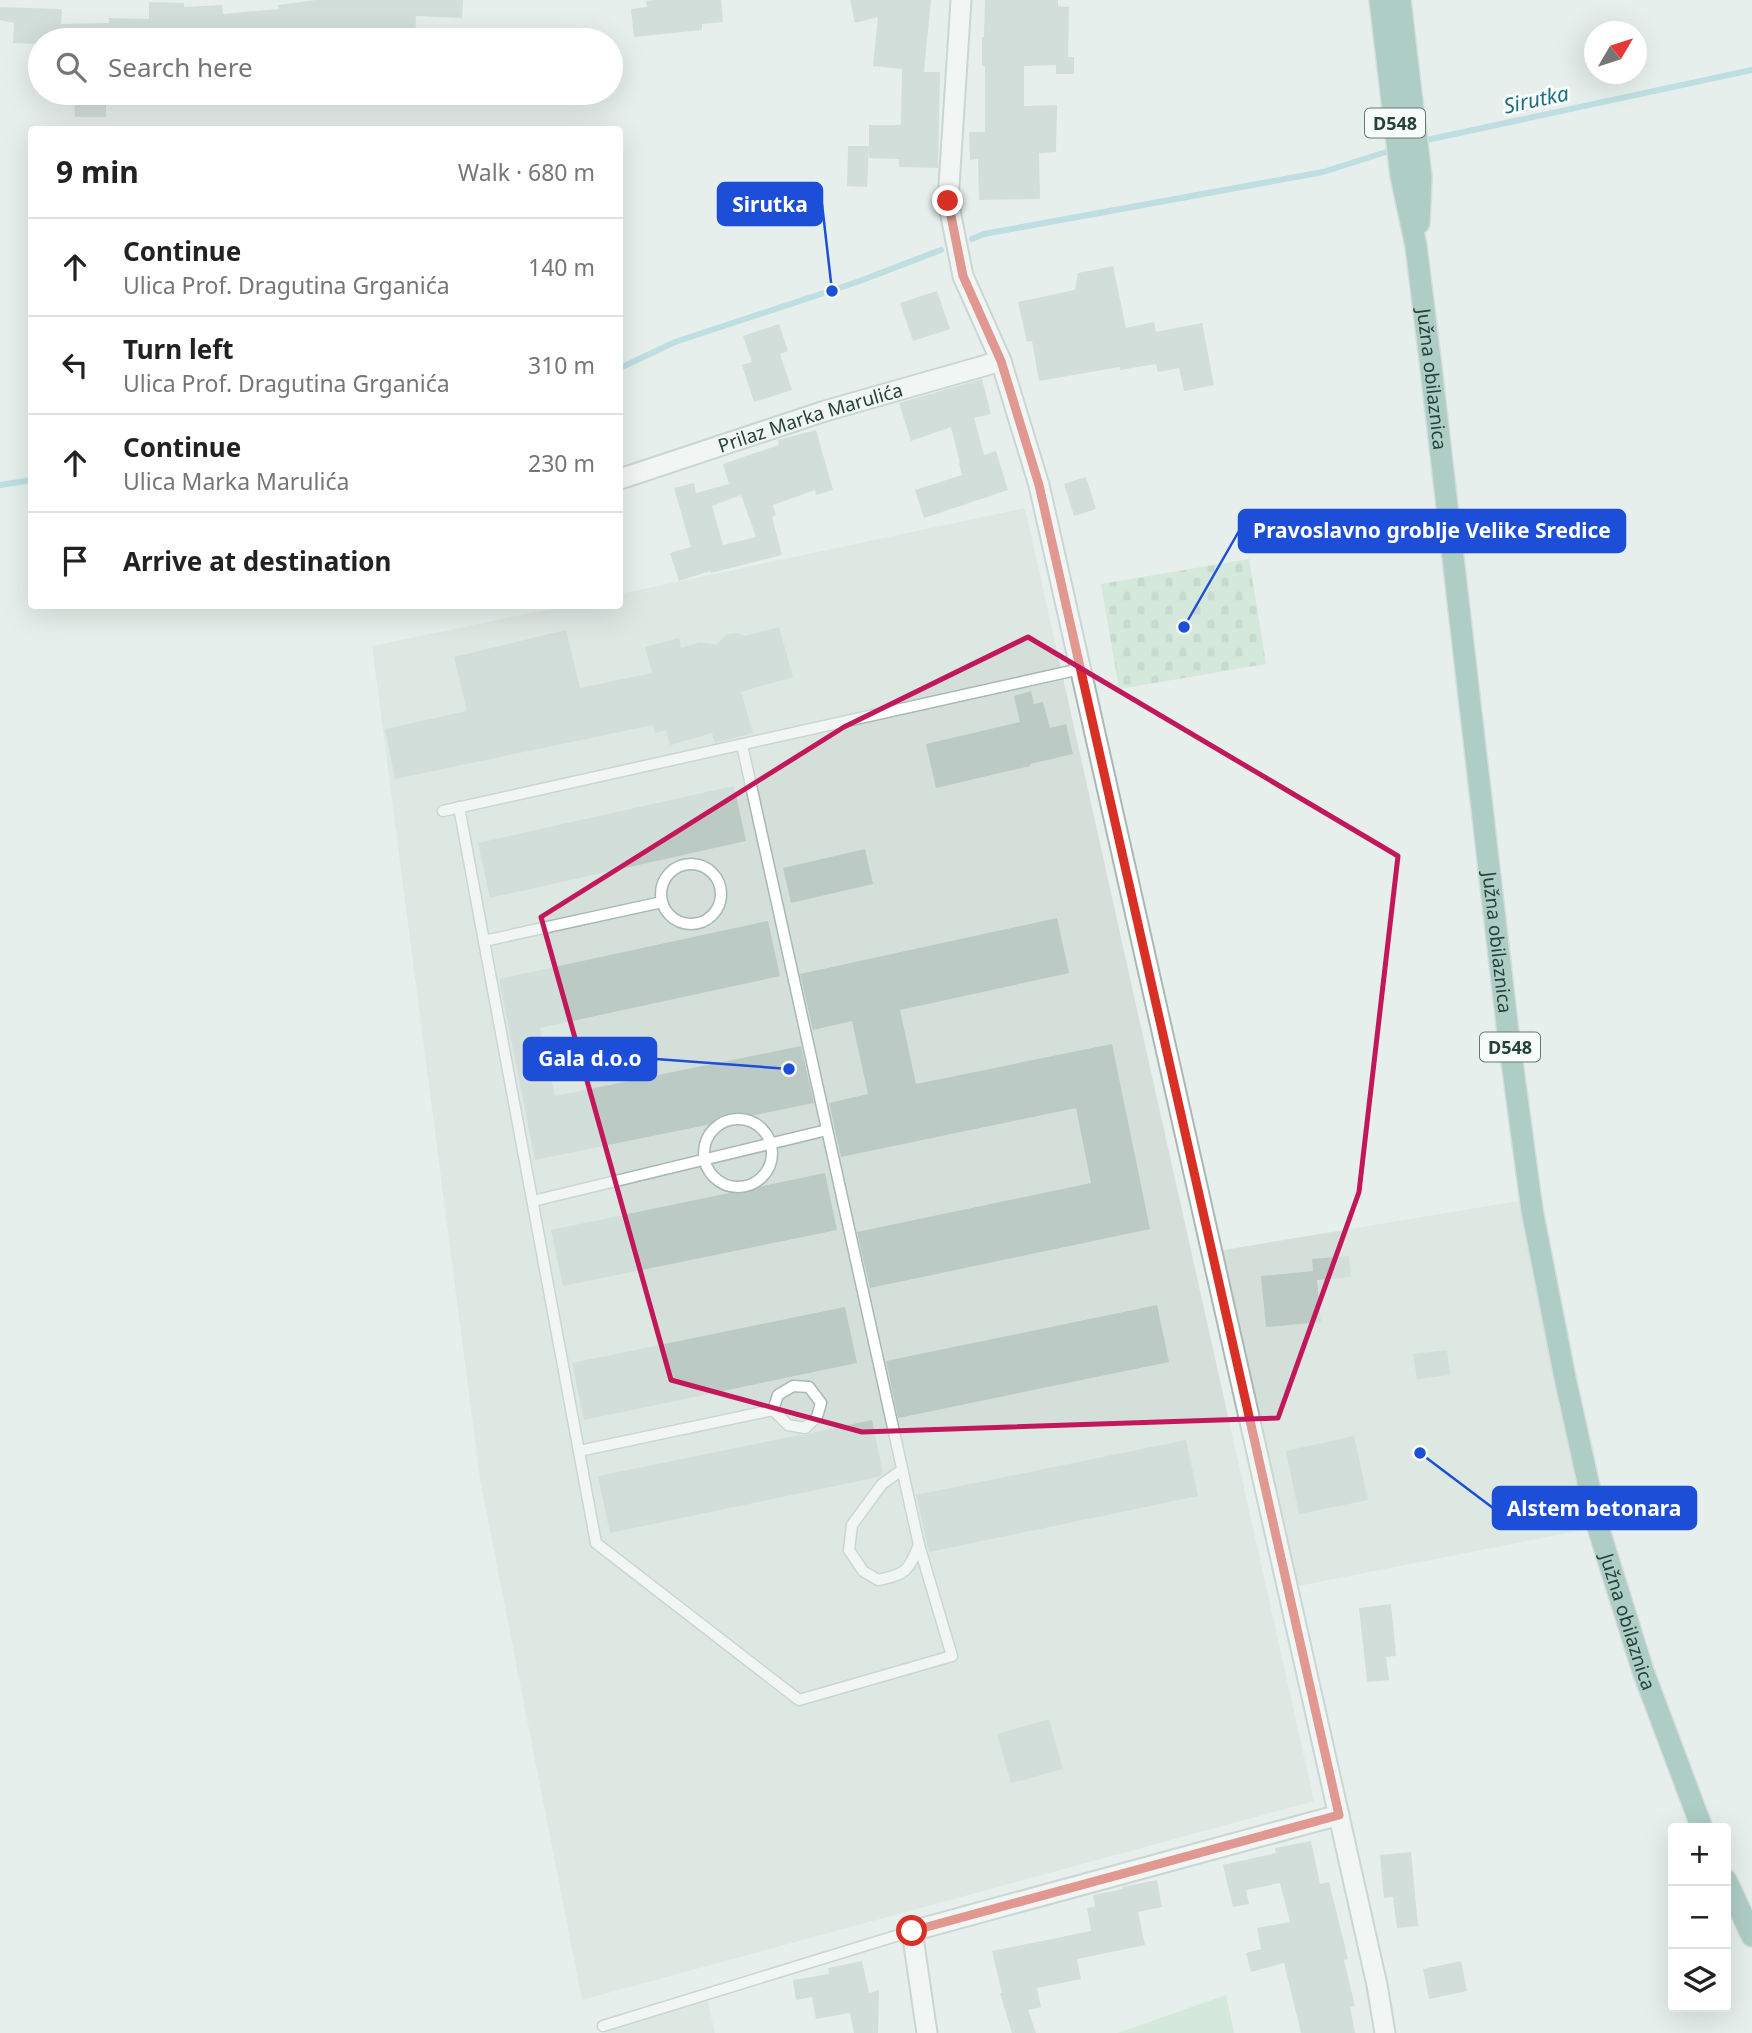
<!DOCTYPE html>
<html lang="en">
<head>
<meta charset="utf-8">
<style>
	body { margin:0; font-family:"Noto Sans",sans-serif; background:#f2f2f2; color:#222 }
	.controls { position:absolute; right:21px; bottom:21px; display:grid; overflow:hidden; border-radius:7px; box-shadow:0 7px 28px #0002 }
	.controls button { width:63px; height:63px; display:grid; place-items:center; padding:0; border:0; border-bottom:2px solid #e0e0e0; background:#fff; color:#222; font:35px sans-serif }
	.compass { position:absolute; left:1584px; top:21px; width:63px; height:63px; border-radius:50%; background:#fff; box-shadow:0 7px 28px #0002; rotate:51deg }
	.stop { position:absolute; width:21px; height:21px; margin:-16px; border:5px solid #d93025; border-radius:50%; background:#fff }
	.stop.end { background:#d93025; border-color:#fff; box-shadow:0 2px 7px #0008 }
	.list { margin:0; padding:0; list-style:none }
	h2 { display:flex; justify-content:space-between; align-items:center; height:91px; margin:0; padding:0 28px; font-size:30px }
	h2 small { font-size:23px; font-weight:400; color:#767676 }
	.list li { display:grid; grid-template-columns:46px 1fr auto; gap:21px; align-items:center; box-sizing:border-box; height:98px; padding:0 28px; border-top:2px solid #e0e0e0 }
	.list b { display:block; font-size:26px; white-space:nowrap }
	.list p { margin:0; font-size:23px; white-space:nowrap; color:#767676 }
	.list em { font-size:23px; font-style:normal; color:#767676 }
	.icon { flex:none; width:38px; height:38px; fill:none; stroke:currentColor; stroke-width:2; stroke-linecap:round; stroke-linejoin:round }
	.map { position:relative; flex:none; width:1752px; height:2033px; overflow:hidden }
	.search { position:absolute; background:#fff; box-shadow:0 7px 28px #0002; left:28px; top:28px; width:595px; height:77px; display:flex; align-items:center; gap:18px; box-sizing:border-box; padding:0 24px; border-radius:38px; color:#767676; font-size:26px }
	.panel { position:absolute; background:#fff; box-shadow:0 7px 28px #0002; left:28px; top:126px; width:595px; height:483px; border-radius:7px }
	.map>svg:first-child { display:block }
	.built { fill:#d4dfda }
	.cemetery { fill:url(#cemetery-stones) }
	.green { fill:#bfe0c8 }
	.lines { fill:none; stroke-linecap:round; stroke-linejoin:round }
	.stream { stroke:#8ec9d4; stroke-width:6 }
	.building { fill:#bbcac4; fill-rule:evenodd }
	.service-casing { stroke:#a8b8b2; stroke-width:13 }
	.minor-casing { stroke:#a8b8b2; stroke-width:23 }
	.primary-casing { stroke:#c2cac8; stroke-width:24 }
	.service { stroke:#fff; stroke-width:10 }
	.minor { stroke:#fff; stroke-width:19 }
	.primary { stroke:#6aa596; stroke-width:21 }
	.route { stroke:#d93025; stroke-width:9 }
	.marked { fill:none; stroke:#c2185b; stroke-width:5; stroke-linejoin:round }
	.labels { text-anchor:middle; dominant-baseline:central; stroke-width:6; stroke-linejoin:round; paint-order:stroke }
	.shield { fill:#f7fbf9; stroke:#637a73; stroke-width:2 }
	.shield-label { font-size:18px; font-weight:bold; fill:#24423a }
	.street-label { font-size:19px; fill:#24423a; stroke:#f7fbf9 }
	.water-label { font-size:21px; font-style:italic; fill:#1c6f80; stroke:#f7fbf9 }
	.leader { fill:none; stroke:#1d4ed8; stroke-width:2.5 }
	.callout-dot { fill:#1d4ed8; stroke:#f7fbf9; stroke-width:2.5 }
	.callout { fill:#1d4ed8; stroke:#1d4ed8; stroke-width:2.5 }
	.callout-label { font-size:21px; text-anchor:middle; font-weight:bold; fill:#fff }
</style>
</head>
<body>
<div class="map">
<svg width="1752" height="2033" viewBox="0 0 1752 2033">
	<defs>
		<pattern id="cemetery-stones" width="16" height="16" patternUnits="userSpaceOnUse" patternTransform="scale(1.75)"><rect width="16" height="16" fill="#bfe0c8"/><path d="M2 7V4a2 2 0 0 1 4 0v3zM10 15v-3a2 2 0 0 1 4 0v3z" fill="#a4c1ad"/></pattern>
	</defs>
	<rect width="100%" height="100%" fill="#e6efeb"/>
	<g class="built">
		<path d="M 1025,508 L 1314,1801 L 582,2000 L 480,1479 L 372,646 L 565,606 L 620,606 L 620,594 Z"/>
		<path d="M 1531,1199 L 1598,1527 L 1288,1588 L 1212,1252 Z"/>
		<path d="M 706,1994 L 715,2033 L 605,2033 L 603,2026 Z"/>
	</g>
	<path class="cemetery" d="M 1249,559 L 1266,664 L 1119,689 L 1101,584 Z"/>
	<path class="green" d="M 1226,1995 L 1234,2033 L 1118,2033 Z"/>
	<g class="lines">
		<g class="stream">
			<path d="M 1422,141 L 1752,70"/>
			<path d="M 972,239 L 984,234 L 1323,172 L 1386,152"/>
			<path d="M 620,368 L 675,342 L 857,282 L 941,250"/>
			<path d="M 0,485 L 32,480"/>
		</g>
	</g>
	<g class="building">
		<path d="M 316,0 L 463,0 L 462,18 L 416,16 L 415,40 L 193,40 L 192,37 L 126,36 L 126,40 L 40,40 L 40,44 L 13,43 L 14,23 L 0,20 L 0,7 L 62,9 L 61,24 L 109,23 L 109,18 L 149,19 L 149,2 L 184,3 L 184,7 L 222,5 L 223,14 L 279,9 L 278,5 Z"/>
		<path d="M 655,0 L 721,0 L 723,22 L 702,24 L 702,30 L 634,37 L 631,9 L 647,7 L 646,1 Z"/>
		<path d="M 850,0 L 931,0 L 924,72 L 940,72 L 938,168 L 899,167 L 899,159 L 869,158 L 869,125 L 901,125 L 902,69 L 873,66 L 878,17 L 855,23 Z"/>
		<path d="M 985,0 L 1058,0 L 1058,6 L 1069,7 L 1068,57 L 1074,57 L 1074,74 L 1056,74 L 1056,65 L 1024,66 L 1024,106 L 1057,105 L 1056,152 L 1039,153 L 1040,199 L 979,200 L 978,159 L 970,160 L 969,132 L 985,132 L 985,66 L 982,66 L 982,37 L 984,37 Z"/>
		<path d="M 86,93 L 106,93 L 106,117 L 75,117 L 74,100 L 86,100 Z"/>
		<path d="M 848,146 L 869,146 L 867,187 L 847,186 Z"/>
		<path d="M 1113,266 L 1126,328 L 1154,322 L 1156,332 L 1202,323 L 1214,385 L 1184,391 L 1179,368 L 1158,372 L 1156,364 L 1120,370 L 1120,367 L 1039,381 L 1032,341 L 1027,342 L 1018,302 L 1075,290 L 1078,273 Z"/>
		<path d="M 937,291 L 950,329 L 913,341 L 900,303 Z"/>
		<path d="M 779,324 L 788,351 L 780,354 L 792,390 L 754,402 L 742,365 L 752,362 L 743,336 Z"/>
		<path d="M 982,379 L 991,414 L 974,418 L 984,455 L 996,451 L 1008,490 L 924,518 L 915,490 L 962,475 L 959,463 L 960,463 L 951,427 L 911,441 L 899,403 Z"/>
		<path d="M 816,430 L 833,490 L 816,495 L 815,490 L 773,505 L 776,515 L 772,517 L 782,555 L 711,573 L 710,571 L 679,581 L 670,553 L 691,547 L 674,488 L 694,483 L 696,493 L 729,484 L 723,464 L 779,445 L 778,440 ZM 741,495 L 756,537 L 723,545 L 712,506 Z"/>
		<path d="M 1086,477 L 1096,509 L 1074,516 L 1064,484 Z"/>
		<path d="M 779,627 L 793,677 L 741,692 L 753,733 L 715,743 L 712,733 L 670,745 L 666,730 L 655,733 L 653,725 L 395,779 L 385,729 L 467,711 L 454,657 L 566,630 L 580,688 L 652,673 L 645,647 L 679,638 L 681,648 L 700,642 L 716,645 L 727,634 L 737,633 L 745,636 Z"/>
		<path d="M 1031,691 L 1034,704 L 1043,702 L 1050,728 L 1066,724 L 1073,754 L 1030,764 L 1030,766 L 936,788 L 926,744 L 1020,722 L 1014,696 Z"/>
		<path d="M 734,786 L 746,841 L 490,898 L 478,843 Z"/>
		<path d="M 865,849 L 873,884 L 791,903 L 783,868 Z"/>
		<path d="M 1057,918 L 1069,973 L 900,1010 L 916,1084 L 1112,1044 L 1150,1229 L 870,1288 L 857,1232 L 1091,1183 L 1076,1108 L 841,1157 L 829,1103 L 868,1094 L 852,1021 L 813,1030 L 800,974 Z"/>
		<path d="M 768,921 L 780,976 L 540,1028 L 555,1096 L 801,1046 L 814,1103 L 535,1160 L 499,979 Z"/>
		<path d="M 825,1173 L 837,1230 L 563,1286 L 551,1230 Z"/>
		<path d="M 1349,1256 L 1351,1277 L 1317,1280 L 1321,1322 L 1266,1327 L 1261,1276 L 1313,1271 L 1312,1259 Z"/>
		<path d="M 1157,1305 L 1169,1362 L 898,1418 L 886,1361 Z"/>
		<path d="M 845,1307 L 857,1363 L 584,1420 L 572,1363 Z"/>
		<path d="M 1447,1350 L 1450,1375 L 1417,1379 L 1413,1354 Z"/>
		<path d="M 872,1420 L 883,1474 L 878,1477 L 610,1533 L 598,1476 L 800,1435 L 806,1435 L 811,1433 Z"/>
		<path d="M 1354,1436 L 1368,1500 L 1299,1514 L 1286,1451 Z"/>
		<path d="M 1186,1440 L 1198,1496 L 929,1552 L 916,1495 Z"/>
		<path d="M 1391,1604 L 1396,1656 L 1386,1657 L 1389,1680 L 1367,1682 L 1359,1608 Z"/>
		<path d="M 1049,1719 L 1063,1769 L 1011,1783 L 997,1734 Z"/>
		<path d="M 1311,1841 L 1320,1884 L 1329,1882 L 1348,1959 L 1344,1960 L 1355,2006 L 1350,2007 L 1355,2033 L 1301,2033 L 1284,1963 L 1251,1972 L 1246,1953 L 1261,1949 L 1257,1928 L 1290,1922 L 1280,1883 L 1246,1890 L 1249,1904 L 1233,1907 L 1223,1865 L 1276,1853 L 1275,1848 Z"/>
		<path d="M 1411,1852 L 1418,1926 L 1397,1928 L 1393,1897 L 1384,1898 L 1380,1855 Z"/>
		<path d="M 1157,1880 L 1162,1907 L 1138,1912 L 1145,1945 L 1077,1959 L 1081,1979 L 1037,1988 L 1041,2007 L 1028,2010 L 1036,2033 L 1012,2033 L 1000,1993 L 1002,1993 L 992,1951 L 1091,1931 L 1087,1908 L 1095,1907 L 1093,1895 L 1123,1889 L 1122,1887 Z"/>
		<path d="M 862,1961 L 869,1993 L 879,1990 L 878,2033 L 854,2033 L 850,2013 L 816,2019 L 812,1997 L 796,2000 L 793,1980 L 829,1974 L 828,1968 Z"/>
		<path d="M 1461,1961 L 1467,1991 L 1429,1999 L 1423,1969 Z"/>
	</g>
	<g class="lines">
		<defs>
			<g id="service">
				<path d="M 742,745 L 919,1545 C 908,1572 906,1574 878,1580 L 863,1571 L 849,1550 L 852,1525 L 882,1484 L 902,1470"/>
				<path d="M 459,807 L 596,1543 L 799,1700 L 952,1656 L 919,1545"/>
				<path d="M 443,811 L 1080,669"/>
				<circle cx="691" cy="894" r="30"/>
				<path d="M 484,941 L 662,902"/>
				<circle cx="738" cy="1153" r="34"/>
				<path d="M 533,1201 L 827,1130"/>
				<path d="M 579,1451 L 773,1410 L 778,1395 L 793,1386 L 809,1387 L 821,1403 L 817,1417 L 805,1428 L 788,1425 L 773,1410"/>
				<path d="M 603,2026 L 912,1931"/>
			</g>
			<g id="minor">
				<path d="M 961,0 L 948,201 L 963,276 L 1001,361 L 1039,485 L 1377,1985 L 1385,2033"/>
				<path id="s1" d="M 620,479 L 825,411 L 1001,361"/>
				<path d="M 927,2033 L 912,1931 L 1339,1815"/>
			</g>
			<g id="primary">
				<path id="s2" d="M 1380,0 L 1401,176 L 1416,246 L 1430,359 L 1507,1024 L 1532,1210 L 1565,1378 L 1598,1527 L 1643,1671 L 1702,1828"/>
				<path d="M 1400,0 L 1421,177 L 1419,223"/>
				<path d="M 1726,1880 L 1752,1936"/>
			</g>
		</defs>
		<use href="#service" class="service-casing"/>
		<use href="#minor" class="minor-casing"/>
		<use href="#primary" class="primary-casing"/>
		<use href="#service" class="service"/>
		<use href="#minor" class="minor"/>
		<use href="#primary" class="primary"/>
	</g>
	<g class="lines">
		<path class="route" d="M 912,1931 L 1339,1815 L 1039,485 L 1001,361 L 963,276 L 948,201"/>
	</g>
	<path d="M0 0H1752V2033H0ZM 1028,637 L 1398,856 L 1359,1192 L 1278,1418 L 862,1432 L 671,1380 L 541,917 L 844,727 Z" fill="#e6efeb" fill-opacity=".55" fill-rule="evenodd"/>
	<path class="marked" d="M 1028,637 L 1398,856 L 1359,1192 L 1278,1418 L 862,1432 L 671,1380 L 541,917 L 844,727 Z"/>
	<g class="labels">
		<g class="shield">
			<rect x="1365" y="108.5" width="60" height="29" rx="5"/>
			<rect x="1480" y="1032.5" width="60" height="29" rx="5"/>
		</g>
		<g class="shield-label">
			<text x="1395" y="123">D548</text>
			<text x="1510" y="1047">D548</text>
		</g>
		<g class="street-label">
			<text stroke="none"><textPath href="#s2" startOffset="383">Južna obilaznica</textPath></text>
			<text stroke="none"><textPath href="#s1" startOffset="200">Prilaz Marka Marulića</textPath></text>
			<text stroke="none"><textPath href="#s2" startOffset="950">Južna obilaznica</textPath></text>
			<text stroke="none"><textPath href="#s2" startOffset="1643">Južna obilaznica</textPath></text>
		</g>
		<g class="water-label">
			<text transform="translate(1536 99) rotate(-12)">Sirutka</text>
		</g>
	</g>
	<path class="leader" d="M832 291L822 204M1184 627L1239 531M789 1069L656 1059M1420 1453L1493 1508"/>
	<g class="callout-dot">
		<circle cx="832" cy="291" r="7"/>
		<circle cx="1184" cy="627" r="7"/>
		<circle cx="789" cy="1069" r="7"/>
		<circle cx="1420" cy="1453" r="7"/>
	</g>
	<g class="callout">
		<rect x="718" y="183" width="104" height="42" rx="7"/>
		<rect x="1239" y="510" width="386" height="42" rx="7"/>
		<rect x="524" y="1038" width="132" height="42" rx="7"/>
		<rect x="1493" y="1487" width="203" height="42" rx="7"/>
	</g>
	<g class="callout-label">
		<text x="770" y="212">Sirutka</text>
		<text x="1432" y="538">Pravoslavno groblje Velike Sredice</text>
		<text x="590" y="1066">Gala d.o.o</text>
		<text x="1594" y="1516">Alstem betonara</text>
	</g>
</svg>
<div class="controls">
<button>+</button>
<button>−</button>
<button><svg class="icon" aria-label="layers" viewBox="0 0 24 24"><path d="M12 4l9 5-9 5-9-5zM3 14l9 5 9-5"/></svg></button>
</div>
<svg class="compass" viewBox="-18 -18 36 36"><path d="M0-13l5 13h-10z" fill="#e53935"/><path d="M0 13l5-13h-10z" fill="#767676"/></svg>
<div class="stop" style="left:912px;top:1931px"></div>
<div class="stop end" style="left:948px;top:201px"></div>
<div class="search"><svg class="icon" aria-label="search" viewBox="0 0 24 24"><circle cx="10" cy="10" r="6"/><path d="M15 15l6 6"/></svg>Search here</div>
<section class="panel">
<h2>9 min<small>Walk · 680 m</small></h2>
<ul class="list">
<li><svg class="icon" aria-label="ahead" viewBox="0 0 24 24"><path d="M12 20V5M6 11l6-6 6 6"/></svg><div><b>Continue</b><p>Ulica Prof. Dragutina Grganića</p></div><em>140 m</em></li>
<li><svg class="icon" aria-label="left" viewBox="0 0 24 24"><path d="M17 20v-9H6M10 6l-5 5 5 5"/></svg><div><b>Turn left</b><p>Ulica Prof. Dragutina Grganića</p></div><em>310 m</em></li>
<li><svg class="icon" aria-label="ahead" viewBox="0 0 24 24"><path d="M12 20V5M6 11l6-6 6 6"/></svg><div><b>Continue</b><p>Ulica Marka Marulića</p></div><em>230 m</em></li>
<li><svg class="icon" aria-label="arrive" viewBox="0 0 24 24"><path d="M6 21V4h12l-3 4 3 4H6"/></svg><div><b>Arrive at destination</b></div></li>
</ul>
</section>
</div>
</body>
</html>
